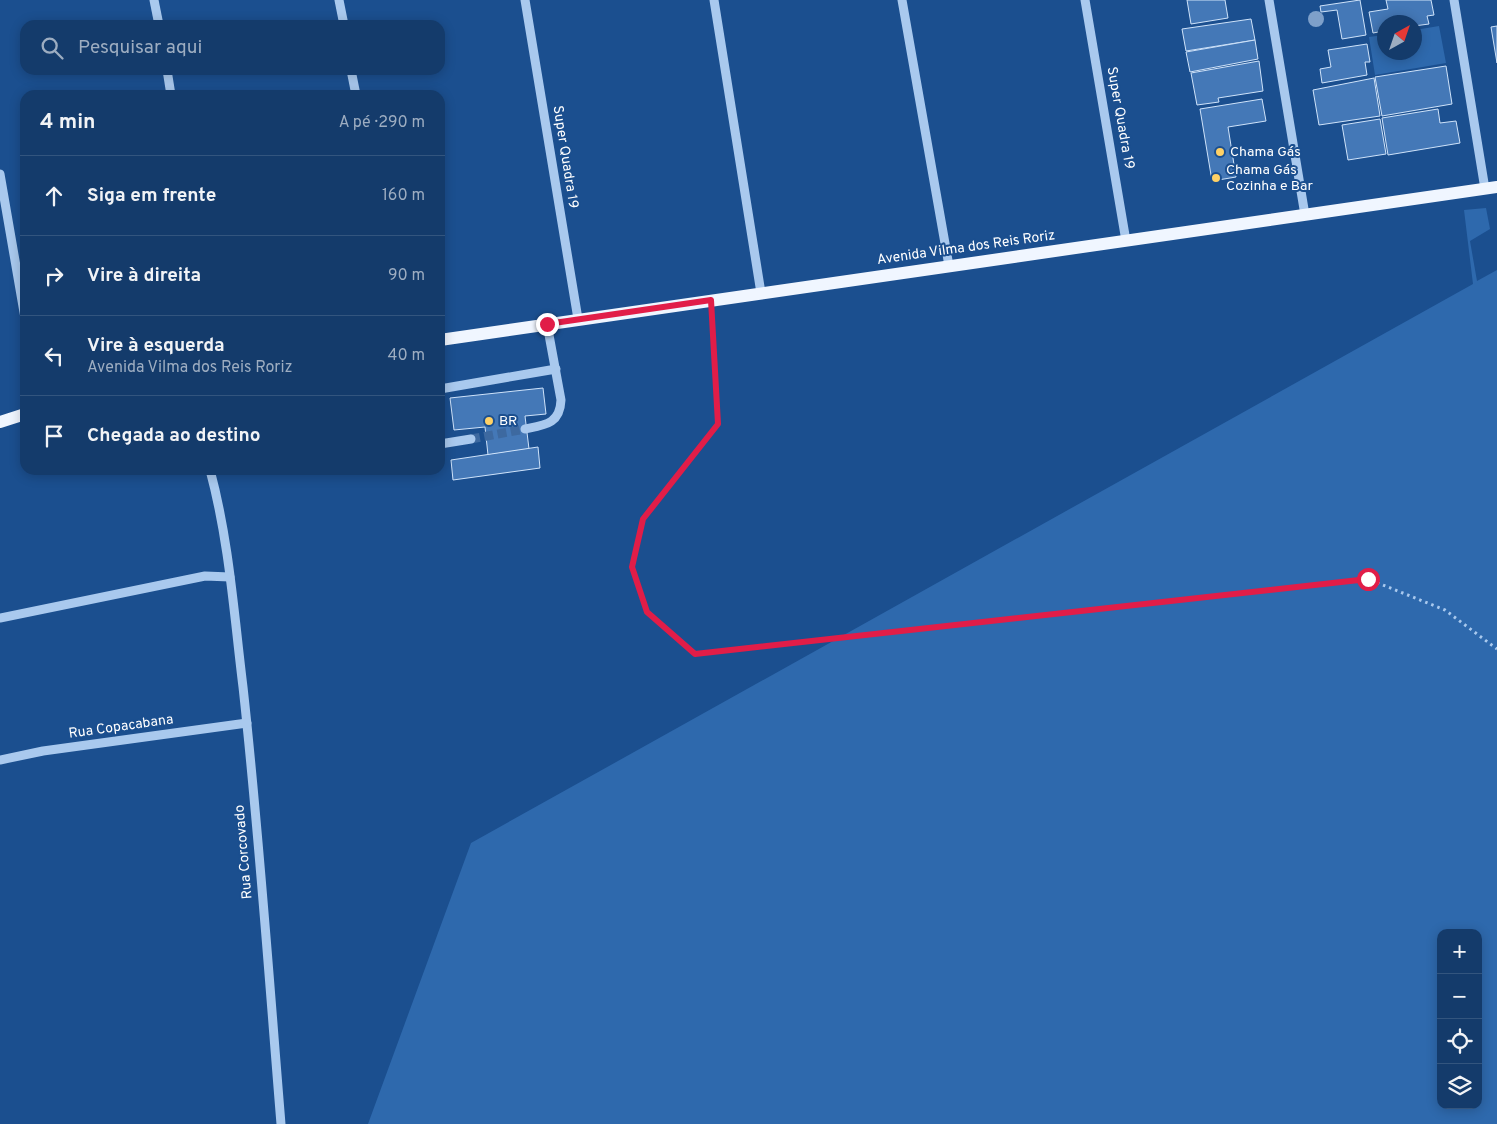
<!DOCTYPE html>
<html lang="pt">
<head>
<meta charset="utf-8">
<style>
	body { margin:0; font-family:Overpass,sans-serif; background:#214673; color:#f1f3f6 }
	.controls { position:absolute; right:15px; bottom:15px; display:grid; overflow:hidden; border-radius:10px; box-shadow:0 2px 12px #0003 }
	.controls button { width:45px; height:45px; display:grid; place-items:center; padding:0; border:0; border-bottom:1px solid #33557e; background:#143b6b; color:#f1f3f6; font:25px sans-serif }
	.compass { position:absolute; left:1377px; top:15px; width:45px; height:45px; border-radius:50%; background:#143b6b; box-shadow:0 2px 12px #0003; rotate:40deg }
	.stop { position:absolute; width:15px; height:15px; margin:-11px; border:4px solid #e11d48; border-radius:50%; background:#fff }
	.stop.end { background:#e11d48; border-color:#fff; box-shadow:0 1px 5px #0008 }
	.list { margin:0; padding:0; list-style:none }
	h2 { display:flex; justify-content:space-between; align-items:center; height:65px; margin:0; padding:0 20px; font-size:21px }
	h2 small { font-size:16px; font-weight:400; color:#9dadc1 }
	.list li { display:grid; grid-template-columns:32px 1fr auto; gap:15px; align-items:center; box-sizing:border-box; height:80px; padding:0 20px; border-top:1px solid #33557e }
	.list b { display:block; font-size:19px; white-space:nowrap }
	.list p { margin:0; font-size:16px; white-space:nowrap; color:#9dadc1 }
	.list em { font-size:16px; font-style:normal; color:#9dadc1 }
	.icon { flex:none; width:28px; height:28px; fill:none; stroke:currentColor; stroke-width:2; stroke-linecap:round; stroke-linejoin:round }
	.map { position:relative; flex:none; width:1497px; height:1124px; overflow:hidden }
	.search { position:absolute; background:#143b6b; box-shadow:0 2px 12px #0003; left:20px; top:20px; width:425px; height:55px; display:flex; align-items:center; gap:12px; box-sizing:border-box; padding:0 18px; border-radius:15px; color:#9dadc1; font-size:19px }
	.panel { position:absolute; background:#143b6b; box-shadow:0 2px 12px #0003; left:20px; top:90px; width:425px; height:385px; border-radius:15px }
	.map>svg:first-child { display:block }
	.green { fill:#2e69ad; fill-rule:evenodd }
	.building { fill:#4478b7; stroke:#cfe3fa }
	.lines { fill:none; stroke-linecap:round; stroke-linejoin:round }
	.minor-tunnel { stroke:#3d69a0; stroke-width:9; stroke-dasharray:9 4.5; stroke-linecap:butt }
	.path { stroke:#a9c9ee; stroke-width:3; stroke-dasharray:2.5 4; stroke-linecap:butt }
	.minor { stroke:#a9c9ee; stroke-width:9 }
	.major { stroke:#f0f6ff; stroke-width:12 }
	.tree { fill:#7ea0ca }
	.route { stroke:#e11d48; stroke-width:6 }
	.poi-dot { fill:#ffd166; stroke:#1b4f8f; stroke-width:2 }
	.labels { text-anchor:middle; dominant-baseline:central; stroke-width:4; stroke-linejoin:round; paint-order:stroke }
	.street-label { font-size:14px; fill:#fff; stroke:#1b4f8f }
	.poi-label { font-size:14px; fill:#fff; stroke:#1b4f8f; text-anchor:start }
</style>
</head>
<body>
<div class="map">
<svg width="1497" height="1124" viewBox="0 0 1497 1124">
	<rect width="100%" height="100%" fill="#1b4f8f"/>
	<g class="green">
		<path d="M 1439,26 L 1446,63 L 1375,75 L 1369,37 L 1384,35 L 1384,52 L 1414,52 L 1415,30 Z"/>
		<path d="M 1486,208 L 1490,229 L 1470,241 L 1477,281 L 1497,270 L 1497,1124 L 368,1124 L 471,843 L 1473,284 L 1464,210 ZM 1441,933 L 1478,933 L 1478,1105 L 1441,1105 Z"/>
	</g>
	<g class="building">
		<path d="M 1187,0 L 1225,0 L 1228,18 L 1191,24 Z"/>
		<path d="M 1360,0 L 1366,35 L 1342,39 L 1337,10 L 1321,12 L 1320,6 Z"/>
		<path d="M 1386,0 L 1431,0 L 1434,15 L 1427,16 L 1429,24 L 1414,26 L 1414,22 L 1384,22 L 1384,31 L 1373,33 L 1369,12 L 1388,9 Z"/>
		<path d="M 1251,19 L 1255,40 L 1186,51 L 1182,29 Z"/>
		<path d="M 1497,26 L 1497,63 L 1491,27 Z"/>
		<path d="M 1255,40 L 1258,59 L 1190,72 L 1186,52 Z"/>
		<path d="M 1367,44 L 1370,62 L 1365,62 L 1367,75 L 1322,83 L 1320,69 L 1331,67 L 1328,50 Z"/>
		<path d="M 1259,61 L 1263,91 L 1218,98 L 1219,102 L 1197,105 L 1191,73 Z"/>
		<path d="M 1446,66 L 1452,104 L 1382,116 L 1375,77 Z"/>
		<path d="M 1374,78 L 1380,116 L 1319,125 L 1313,90 Z"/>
		<path d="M 1262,99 L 1266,121 L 1228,127 L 1236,177 L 1212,181 L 1200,109 Z"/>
		<path d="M 1438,109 L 1440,123 L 1456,121 L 1460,143 L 1388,155 L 1382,118 Z"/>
		<path d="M 1380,119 L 1386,154 L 1348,160 L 1342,125 Z"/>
		<path d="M 543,388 L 546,414 L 525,416 L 529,449 L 488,455 L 485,427 L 454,430 L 450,398 Z"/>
		<path d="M 538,447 L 540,468 L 453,480 L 451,460 Z"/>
	</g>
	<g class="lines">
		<path class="minor-tunnel" d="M 471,439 L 525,429"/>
		<path class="path" d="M 712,320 L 718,424 L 643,519 L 632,567 L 647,612 L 695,654 L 1368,579 L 1445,610 L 1497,649"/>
		<g class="minor">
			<path d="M 154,0 L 159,25"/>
			<path d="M 339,0 L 344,25"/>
			<path d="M 525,0 L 578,319"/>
			<path d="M 714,0 L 761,293"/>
			<path d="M 902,0 L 949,266"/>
			<path d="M 1085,0 L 1126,241"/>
			<path d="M 1269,0 L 1305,215"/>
			<path d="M 1454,0 L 1485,189"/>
			<path d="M 167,70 L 171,95"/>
			<path d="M 351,70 L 356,95"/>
			<path d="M 0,174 L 25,318"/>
			<path d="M 440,389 L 556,369"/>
			<path d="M 525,429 C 545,425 560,424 561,400 L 547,324"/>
			<path d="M 440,444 L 471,439"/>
			<path d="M 210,470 C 229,540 234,614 243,687 C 259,832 269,978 281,1124"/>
			<path d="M 0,618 L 205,576 L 230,577"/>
			<path d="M 0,760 L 43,751 L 247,723"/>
		</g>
		<g class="major">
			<path d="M 440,340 L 1497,187"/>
			<path d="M 0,422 L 25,414"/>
		</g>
	</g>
	<circle class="tree" cx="1316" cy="19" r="8"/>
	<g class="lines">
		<path class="route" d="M 547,324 L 711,300 L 718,424 L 643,519 L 632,567 L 647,612 L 695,654 L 1368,579"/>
	</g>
	<g class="poi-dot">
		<circle cx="1220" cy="152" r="5"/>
		<circle cx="1216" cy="178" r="5"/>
		<circle cx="489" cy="421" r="5"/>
	</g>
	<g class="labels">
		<g class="street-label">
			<text transform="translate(1120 118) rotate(80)">Super Quadra 19</text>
			<text transform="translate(565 157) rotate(81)">Super Quadra 19</text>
			<text transform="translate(966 248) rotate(-8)">Avenida Vilma dos Reis Roriz</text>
			<text transform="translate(121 727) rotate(-8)">Rua Copacabana</text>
			<text transform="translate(244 852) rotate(-95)">Rua Corcovado</text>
		</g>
		<g class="poi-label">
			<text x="1230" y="152">Chama Gás</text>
			<text x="1226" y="170">Chama Gás<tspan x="1226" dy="16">Cozinha e Bar</tspan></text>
			<text x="499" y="421">BR</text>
		</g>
	</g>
</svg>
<div class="controls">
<button>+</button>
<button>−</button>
<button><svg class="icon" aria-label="locate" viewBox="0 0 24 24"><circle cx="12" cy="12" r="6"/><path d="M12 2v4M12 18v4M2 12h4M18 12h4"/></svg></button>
<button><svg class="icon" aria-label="layers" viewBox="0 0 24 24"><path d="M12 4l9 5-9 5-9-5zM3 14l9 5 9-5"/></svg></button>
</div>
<svg class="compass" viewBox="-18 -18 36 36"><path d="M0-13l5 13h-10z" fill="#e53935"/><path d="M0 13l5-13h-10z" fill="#9dadc1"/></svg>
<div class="stop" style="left:1368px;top:579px"></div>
<div class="stop end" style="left:547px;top:324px"></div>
<div class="search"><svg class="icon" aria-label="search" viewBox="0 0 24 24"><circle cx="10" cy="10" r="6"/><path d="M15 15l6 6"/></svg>Pesquisar aqui</div>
<section class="panel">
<h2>4 min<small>A pé · 290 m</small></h2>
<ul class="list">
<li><svg class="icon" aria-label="ahead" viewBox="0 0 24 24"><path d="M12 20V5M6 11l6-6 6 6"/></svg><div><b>Siga em frente</b></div><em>160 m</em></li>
<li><svg class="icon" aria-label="right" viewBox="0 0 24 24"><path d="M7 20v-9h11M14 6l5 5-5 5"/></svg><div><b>Vire à direita</b></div><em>90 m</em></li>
<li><svg class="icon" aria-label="left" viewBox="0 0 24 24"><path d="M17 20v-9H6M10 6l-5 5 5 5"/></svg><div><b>Vire à esquerda</b><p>Avenida Vilma dos Reis Roriz</p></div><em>40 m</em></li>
<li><svg class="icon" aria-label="arrive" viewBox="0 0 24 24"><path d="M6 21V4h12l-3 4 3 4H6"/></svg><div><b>Chegada ao destino</b></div></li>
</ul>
</section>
</div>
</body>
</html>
